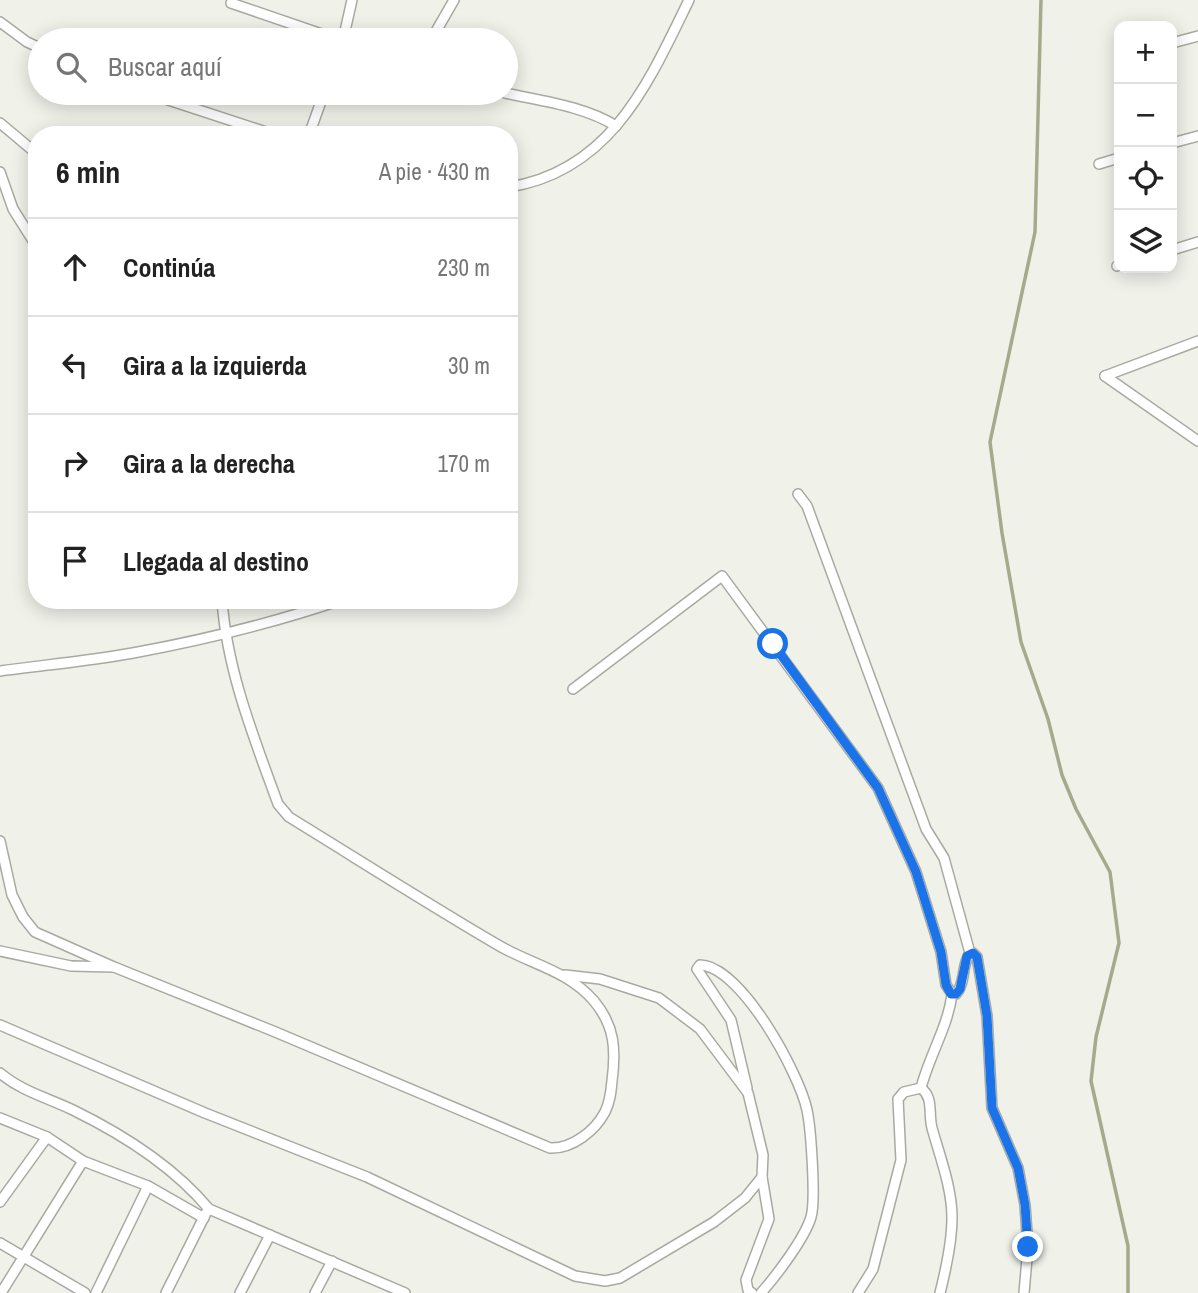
<!DOCTYPE html>
<html lang="es">
<head>
<meta charset="utf-8">
<style>
	body { margin:0; font-family:"Archivo Narrow",sans-serif; background:#f2f2f2; color:#222 }
	.controls { position:absolute; right:21px; top:21px; display:grid; overflow:hidden; border-radius:14px; box-shadow:0 4px 18px #0003 }
	.controls button { width:63px; height:63px; display:grid; place-items:center; padding:0; border:0; border-bottom:2px solid #e0e0e0; background:#fff; color:#222; font:35px sans-serif }
	.stop { position:absolute; width:21px; height:21px; margin:-16px; border:5px solid #1a73e8; border-radius:50%; background:#fff }
	.stop.end { background:#1a73e8; border-color:#fff; box-shadow:0 2px 7px #0008 }
	.list { margin:0; padding:0; list-style:none }
	h2 { display:flex; justify-content:space-between; align-items:center; height:91px; margin:0; padding:0 28px; font-size:30px }
	h2 small { font-size:23px; font-weight:400; color:#767676 }
	.list li { display:grid; grid-template-columns:46px 1fr auto; gap:21px; align-items:center; box-sizing:border-box; height:98px; padding:0 28px; border-top:2px solid #e0e0e0 }
	.list b { display:block; font-size:26px; white-space:nowrap }
	.list em { font-size:23px; font-style:normal; color:#767676 }
	.icon { flex:none; width:38px; height:38px; fill:none; stroke:currentColor; stroke-width:2; stroke-linecap:round; stroke-linejoin:round }
	.map { position:relative; flex:none; width:1198px; height:1293px; overflow:hidden }
	.search { position:absolute; background:#fff; box-shadow:0 4px 18px #0003; left:28px; top:28px; width:490px; height:77px; display:flex; align-items:center; gap:18px; box-sizing:border-box; padding:0 24px; border-radius:38px; color:#767676; font-size:26px }
	.panel { position:absolute; background:#fff; box-shadow:0 4px 18px #0003; left:28px; top:126px; width:490px; height:483px; border-radius:28px }
	.map>svg:first-child { display:block }
	.lines { fill:none; stroke-linecap:round; stroke-linejoin:round }
	.stream { stroke:#a4aa8b; stroke-width:3.5 }
	.street-casing { stroke:#a8aaa2; stroke-width:12 }
	.street { stroke:#fff; stroke-width:9 }
	.route { stroke:#1a73e8; stroke-width:9 }
</style>
</head>
<body>
<div class="map">
<svg width="1198" height="1293" viewBox="0 0 1198 1293">
	<rect width="100%" height="100%" fill="#f0f2ea"/>
	<g class="lines">
		<path class="stream" d="M 1041,0 L 1035,232 L 990,442 L 1002,533 L 1021,642 L 1048,719 L 1062,775 L 1076,809 L 1110,872 L 1119,943 L 1096,1037 L 1091,1081 L 1128,1246 L 1128,1293"/>
		<defs>
			<g id="street">
				<path d="M 231,3 L 339,40"/>
				<path d="M 0,22 L 27,42 L 40,48"/>
				<path d="M 343,40 L 352,0"/>
				<path d="M 431,40 L 454,0"/>
				<path d="M 1172,43 L 1198,36"/>
				<path d="M 147,93 L 275,135"/>
				<path d="M 505,93 C 541,101 584,106 616,126"/>
				<path d="M 0,123 L 37,154"/>
				<path d="M 309,135 L 324,93"/>
				<path d="M 1172,143 L 1198,136"/>
				<path d="M 1099,164 L 1119,158"/>
				<path d="M 0,172 L 13,209 L 37,247"/>
				<path d="M 509,187 C 611,171 649,82 689,0"/>
				<path d="M 1172,250 L 1198,242"/>
				<path d="M 1117,266 L 1119,265"/>
				<path d="M 1105,376 L 1198,441"/>
				<path d="M 1105,376 L 1198,341"/>
				<path d="M 798,494 L 807,506 L 926,829 L 944,858 L 970,953"/>
				<path d="M 0,671 C 44,665 89,661 133,653 C 204,640 273,623 341,600"/>
				<path d="M 573,689 L 722,576 L 878,788 L 916,872 L 941,952 L 946,985 L 952,994 C 948,1027 929,1056 921,1088"/>
				<path d="M 0,841 L 12,895 L 23,917 L 35,932 L 114,967 L 273,1031 L 550,1148 C 572,1149 595,1131 605,1112 C 610,1102 611,1092 612,1081 C 616,1050 615,1026 594,1001 C 567,970 532,965 498,945 C 428,904 359,860 289,817 L 278,804 C 254,738 227,671 222,600"/>
				<path d="M 0,951 L 71,966 L 113,967"/>
				<path d="M 952,994 L 956,994 C 966,983 961,965 970,953 L 973,953 L 977,957 L 987,1016 L 992,1108 L 1018,1168 L 1025,1205 L 1028,1247 L 1024,1293"/>
				<path d="M 0,1025 L 205,1113 L 367,1177 L 575,1276 L 605,1281 L 620,1278 L 714,1222 L 745,1198 L 762,1177 L 763,1155 L 748,1093 L 700,1029 L 659,998 L 600,979 L 565,975"/>
				<path d="M 0,1073 C 21,1091 48,1098 73,1110 C 122,1134 174,1167 209,1209 L 405,1293"/>
				<path d="M 747,1088 L 731,1020 L 697,969 L 700,965 C 741,966 799,1073 807,1110 C 811,1129 816,1201 811,1217 C 805,1238 776,1276 761,1293"/>
				<path d="M 0,1118 L 47,1137 L 83,1161 L 148,1186 L 204,1218"/>
				<path d="M 0,1202 L 47,1137"/>
				<path d="M 0,1243 L 85,1293"/>
				<path d="M 1,1293 L 83,1161"/>
				<path d="M 96,1293 L 148,1186"/>
				<path d="M 166,1293 L 206,1213"/>
				<path d="M 240,1293 L 270,1235"/>
				<path d="M 315,1293 L 332,1261"/>
				<path d="M 752,1293 L 748,1290 L 746,1280 L 769,1219 L 762,1177"/>
				<path d="M 858,1293 L 873,1269 L 901,1160 L 898,1099 L 904,1092 L 921,1088 C 934,1098 928,1113 932,1128 C 940,1157 952,1188 952,1218 C 952,1243 946,1269 940,1293"/>
			</g>
		</defs>
		<use href="#street" class="street-casing"/>
		<use href="#street" class="street"/>
	</g>
	<g class="lines">
		<path class="route" d="M 773,644 L 878,788 L 916,872 L 941,952 L 946,985 L 951,994 L 956,994 L 960,989 L 967,956 L 973,953 L 977,957 L 987,1016 L 992,1108 L 1018,1168 L 1025,1205 L 1028,1247"/>
	</g>
</svg>
<div class="controls">
<button>+</button>
<button>−</button>
<button><svg class="icon" aria-label="locate" viewBox="0 0 24 24"><circle cx="12" cy="12" r="6"/><path d="M12 2v4M12 18v4M2 12h4M18 12h4"/></svg></button>
<button><svg class="icon" aria-label="layers" viewBox="0 0 24 24"><path d="M12 4l9 5-9 5-9-5zM3 14l9 5 9-5"/></svg></button>
</div>
<div class="stop" style="left:773px;top:644px"></div>
<div class="stop end" style="left:1028px;top:1247px"></div>
<div class="search"><svg class="icon" aria-label="search" viewBox="0 0 24 24"><circle cx="10" cy="10" r="6"/><path d="M15 15l6 6"/></svg>Buscar aquí</div>
<section class="panel">
<h2>6 min<small>A pie · 430 m</small></h2>
<ul class="list">
<li><svg class="icon" aria-label="ahead" viewBox="0 0 24 24"><path d="M12 20V5M6 11l6-6 6 6"/></svg><div><b>Continúa</b></div><em>230 m</em></li>
<li><svg class="icon" aria-label="left" viewBox="0 0 24 24"><path d="M17 20v-9H6M10 6l-5 5 5 5"/></svg><div><b>Gira a la izquierda</b></div><em>30 m</em></li>
<li><svg class="icon" aria-label="right" viewBox="0 0 24 24"><path d="M7 20v-9h11M14 6l5 5-5 5"/></svg><div><b>Gira a la derecha</b></div><em>170 m</em></li>
<li><svg class="icon" aria-label="arrive" viewBox="0 0 24 24"><path d="M6 21V4h12l-3 4 3 4H6"/></svg><div><b>Llegada al destino</b></div></li>
</ul>
</section>
</div>
</body>
</html>
